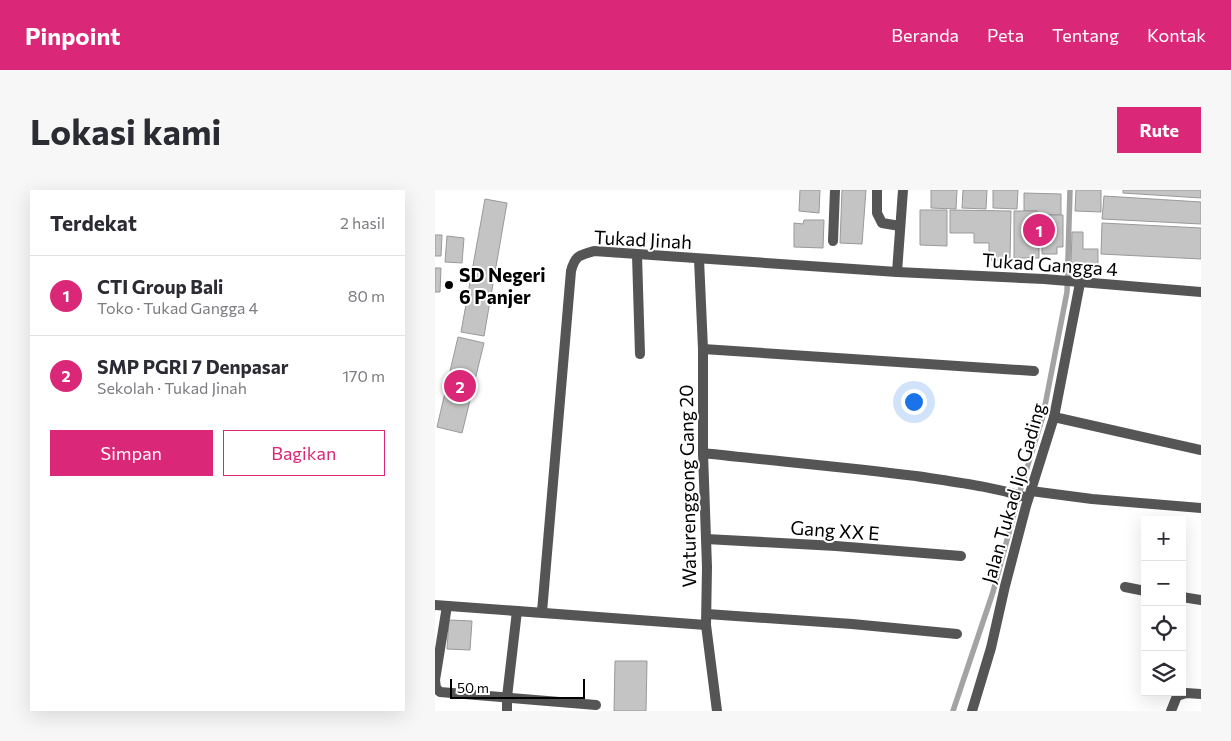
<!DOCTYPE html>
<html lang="id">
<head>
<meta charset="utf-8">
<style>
	body { margin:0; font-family:Commissioner,sans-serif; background:#f7f7f7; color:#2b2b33 }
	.controls { position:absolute; right:15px; bottom:15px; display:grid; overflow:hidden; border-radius:0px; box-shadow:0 5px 20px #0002 }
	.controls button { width:45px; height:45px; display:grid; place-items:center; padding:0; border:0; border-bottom:1px solid #e1e1e2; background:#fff; color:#2b2b33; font:25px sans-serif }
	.scale { position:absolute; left:15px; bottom:12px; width:135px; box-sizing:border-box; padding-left:5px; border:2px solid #000; border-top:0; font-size:14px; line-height:18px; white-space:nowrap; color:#000; -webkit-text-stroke:4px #fff; paint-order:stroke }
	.you { position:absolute; left:478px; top:211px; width:18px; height:18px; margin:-12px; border:4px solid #fff; border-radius:50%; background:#1a73e8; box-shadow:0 0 0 8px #1a73e833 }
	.badge { display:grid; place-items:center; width:32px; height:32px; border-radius:50%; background:#db2777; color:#fff; font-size:16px; font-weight:700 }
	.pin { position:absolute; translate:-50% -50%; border:2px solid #fff; box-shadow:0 1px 5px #0006 }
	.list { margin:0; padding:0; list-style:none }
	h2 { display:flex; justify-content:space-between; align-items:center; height:65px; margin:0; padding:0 20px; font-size:21px }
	h2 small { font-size:16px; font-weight:400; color:#7c7c81 }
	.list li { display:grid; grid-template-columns:32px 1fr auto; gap:15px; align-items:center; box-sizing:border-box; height:80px; padding:0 20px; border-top:1px solid #e1e1e2 }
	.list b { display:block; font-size:19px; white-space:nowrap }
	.list p { margin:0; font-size:16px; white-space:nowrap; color:#7c7c81 }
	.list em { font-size:16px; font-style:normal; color:#7c7c81 }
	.actions { display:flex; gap:10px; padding:15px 20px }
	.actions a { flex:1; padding:11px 0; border:1px solid #db2777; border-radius:0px; text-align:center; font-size:18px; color:#db2777 }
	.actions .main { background:#db2777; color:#fff }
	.icon { flex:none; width:28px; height:28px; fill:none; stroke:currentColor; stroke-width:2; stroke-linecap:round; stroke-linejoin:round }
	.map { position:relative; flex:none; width:766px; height:521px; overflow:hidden; border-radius:0px }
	header { display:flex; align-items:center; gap:30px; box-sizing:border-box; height:70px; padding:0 25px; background:#db2777; color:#fff }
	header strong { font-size:24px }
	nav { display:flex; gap:28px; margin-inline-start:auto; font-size:18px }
	.intro { display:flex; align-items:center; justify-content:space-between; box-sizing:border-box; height:120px; padding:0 30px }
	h1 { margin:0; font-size:35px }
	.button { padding:12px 22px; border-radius:0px; background:#db2777; color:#fff; font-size:18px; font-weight:700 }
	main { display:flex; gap:30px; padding:0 30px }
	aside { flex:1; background:#fff; border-radius:0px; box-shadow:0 5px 20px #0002 }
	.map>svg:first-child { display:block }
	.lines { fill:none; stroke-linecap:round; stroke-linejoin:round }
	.stream { stroke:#a3a3a3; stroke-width:5.5 }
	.building { fill:#c4c4c4; stroke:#999 }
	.service { stroke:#555; stroke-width:10 }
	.minor { stroke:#555; stroke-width:10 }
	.poi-dot { fill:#000; stroke:#fff; stroke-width:2 }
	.labels { text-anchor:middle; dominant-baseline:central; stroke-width:4; stroke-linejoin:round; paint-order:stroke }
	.street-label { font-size:19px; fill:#000; stroke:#fff }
	.poi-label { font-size:19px; font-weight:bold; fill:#000; stroke:#fff; text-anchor:start }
</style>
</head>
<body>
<header>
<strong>Pinpoint</strong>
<nav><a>Beranda</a><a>Peta</a><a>Tentang</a><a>Kontak</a></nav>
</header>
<div class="intro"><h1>Lokasi kami</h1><a class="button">Rute</a></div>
<main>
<aside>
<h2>Terdekat<small>2 hasil</small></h2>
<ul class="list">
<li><span class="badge">1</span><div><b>CTI Group Bali</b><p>Toko · Tukad Gangga 4</p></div><em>80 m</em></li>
<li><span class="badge">2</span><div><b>SMP PGRI 7 Denpasar</b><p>Sekolah · Tukad Jinah</p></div><em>170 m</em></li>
</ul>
<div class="actions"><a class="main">Simpan</a><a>Bagikan</a></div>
</aside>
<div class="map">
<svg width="766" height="521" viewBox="0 0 766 521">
	<rect width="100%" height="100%" fill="#fff"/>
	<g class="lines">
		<path class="stream" d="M 518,521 L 558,402 L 587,294 L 608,226 L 632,102 L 635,0"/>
	</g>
	<g class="building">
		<path d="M 365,0 L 385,0 L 384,23 L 364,21 Z"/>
		<path d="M 407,0 L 431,0 L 427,54 L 405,53 Z"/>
		<path d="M 496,0 L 522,0 L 521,19 L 496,18 Z"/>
		<path d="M 528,0 L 552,0 L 551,19 L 527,18 Z"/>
		<path d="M 558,0 L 583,0 L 582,19 L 558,18 Z"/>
		<path d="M 641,0 L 666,0 L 666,22 L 640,21 Z"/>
		<path d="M 688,0 L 766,0 L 766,8 L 688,3 Z"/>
		<path d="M 589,3 L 626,4 L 626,25 L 602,25 L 602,21 L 589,21 Z"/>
		<path d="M 669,6 L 766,12 L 766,34 L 667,29 Z"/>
		<path d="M 50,9 L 72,13 L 49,146 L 26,142 Z"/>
		<path d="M 485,20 L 512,20 L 512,56 L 485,55 Z"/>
		<path d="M 515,20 L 576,21 L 575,70 L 554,70 L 554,53 L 539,53 L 539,43 L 515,43 Z"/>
		<path d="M 579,21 L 602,21 L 602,25 L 628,25 L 628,57 L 622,57 L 622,64 L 607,64 L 607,55 L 604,55 L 604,68 L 579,68 Z"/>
		<path d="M 369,30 L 389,30 L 388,58 L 359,57 L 359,33 L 368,34 Z"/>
		<path d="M 667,33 L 766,38 L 766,69 L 666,64 Z"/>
		<path d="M 637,42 L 648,42 L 648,59 L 663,59 L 663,75 L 636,74 Z"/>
		<path d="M 0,45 L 7,45 L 6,66 L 0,66 Z"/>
		<path d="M 12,46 L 29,48 L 27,73 L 10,72 Z"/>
		<path d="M 0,78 L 6,78 L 5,102 L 0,102 Z"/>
		<path d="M 23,147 L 49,153 L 27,243 L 2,237 Z"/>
		<path d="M 14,430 L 37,431 L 35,460 L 12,459 Z"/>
		<path d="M 180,471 L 212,471 L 211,521 L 179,521 Z"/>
	</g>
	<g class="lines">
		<g class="service">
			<path d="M 442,0 L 442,23 L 447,33 L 465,36"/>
			<path d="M 398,51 L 400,0"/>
			<path d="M 202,65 L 205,164"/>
		</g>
		<g class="minor">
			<path d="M 264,69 L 268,159 L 268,263 L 272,377 L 271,435 L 282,521"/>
			<path d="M 462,82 L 468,0"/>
			<path d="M 268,159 L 599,181"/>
			<path d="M 619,227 L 766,260"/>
			<path d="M 268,263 C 339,271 410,277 481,286 C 519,292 556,296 593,308"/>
			<path d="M 596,301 L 657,309 L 766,318"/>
			<path d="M 271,349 L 401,356 L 526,366"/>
			<path d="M 690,397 L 710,401"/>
			<path d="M 747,407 L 766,410"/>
			<path d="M 0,415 L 271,435"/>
			<path d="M 12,416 L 0,490 L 1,498 L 5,502 L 161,515"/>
			<path d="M 107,422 L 136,81 C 140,66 144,65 159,61 L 462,82 L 609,89 L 766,102"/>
			<path d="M 272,424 L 417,434 L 522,444"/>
			<path d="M 72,521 L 72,507 L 82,421"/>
			<path d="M 537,521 L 556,458 L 570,396 L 591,316 L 619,227 L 645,93"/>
			<path d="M 736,521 L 742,506 L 751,503 L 766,504"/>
		</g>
	</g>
	<circle class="poi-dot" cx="14" cy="95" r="5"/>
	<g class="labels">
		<g class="street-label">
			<text transform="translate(208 49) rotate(3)">Tukad Jinah</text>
			<text transform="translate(615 74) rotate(4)">Tukad Gangga 4</text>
			<text transform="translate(252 296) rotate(-91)">Waturenggong Gang 20</text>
			<text transform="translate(578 303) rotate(-74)">Jalan Tukad Ijo Gading</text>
			<text transform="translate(400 340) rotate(4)">Gang XX E</text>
		</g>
		<g class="poi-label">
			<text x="24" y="84">SD Negeri<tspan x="24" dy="22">6 Panjer</tspan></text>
		</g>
	</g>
</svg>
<div class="controls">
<button>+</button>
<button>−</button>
<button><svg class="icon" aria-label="locate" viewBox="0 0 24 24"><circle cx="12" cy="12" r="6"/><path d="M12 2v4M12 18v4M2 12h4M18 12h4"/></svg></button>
<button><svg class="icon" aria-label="layers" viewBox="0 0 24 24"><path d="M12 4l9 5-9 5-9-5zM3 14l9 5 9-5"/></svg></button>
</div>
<div class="scale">50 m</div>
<div class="you"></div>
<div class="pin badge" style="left:604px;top:40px">1</div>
<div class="pin badge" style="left:25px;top:196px">2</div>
</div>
</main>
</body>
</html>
